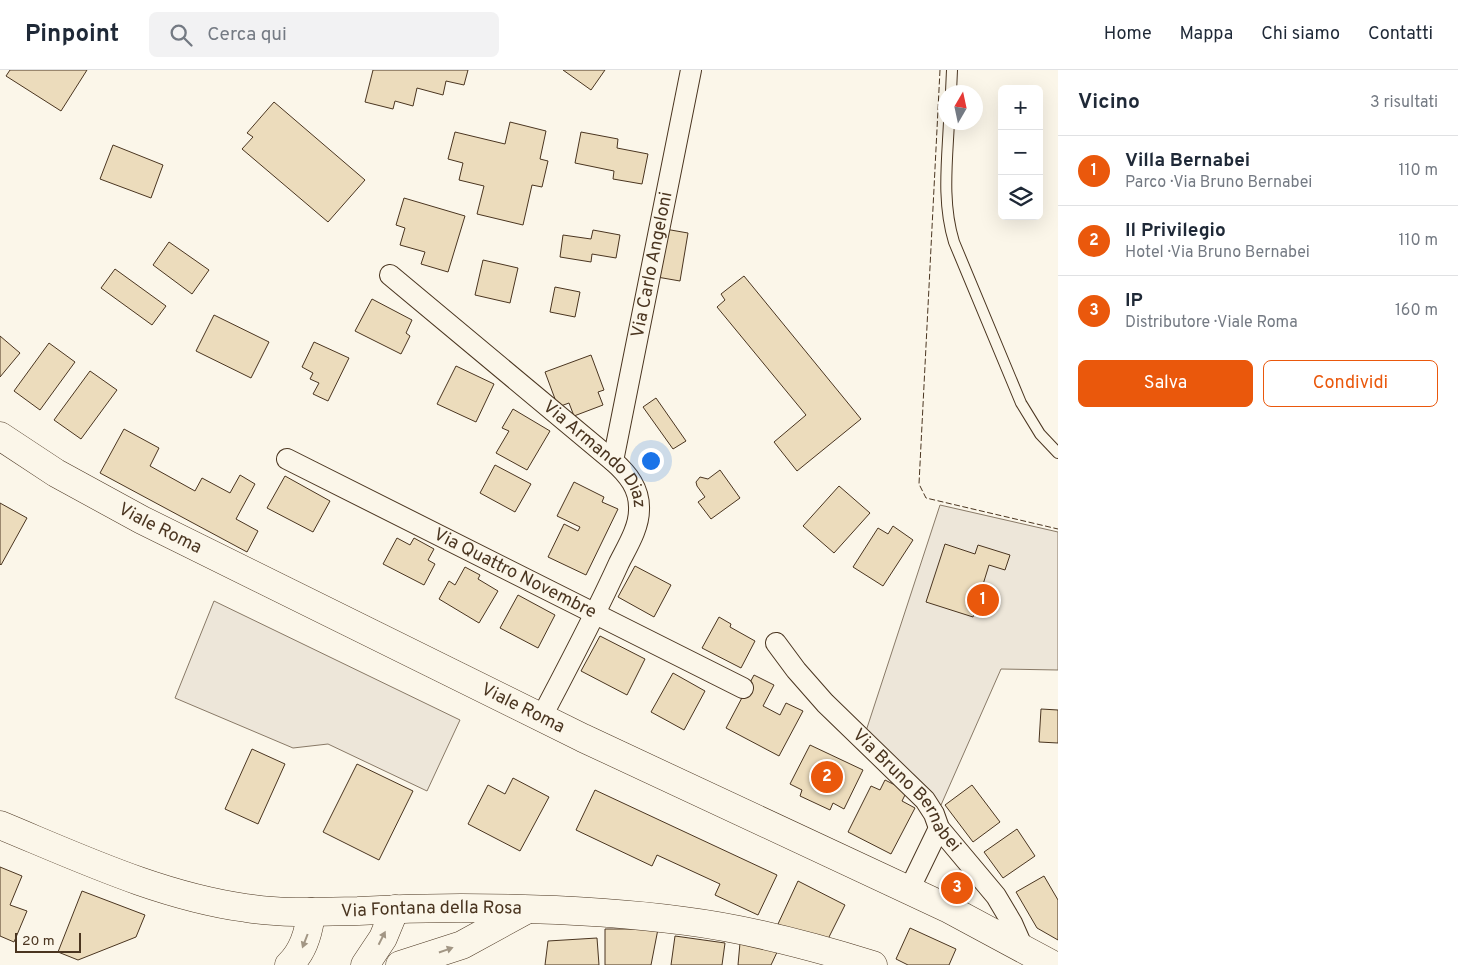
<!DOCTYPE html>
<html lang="it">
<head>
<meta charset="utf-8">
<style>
	body { margin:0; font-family:Overpass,sans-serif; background:#f2f2f3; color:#1f2937 }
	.controls { position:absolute; right:15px; top:15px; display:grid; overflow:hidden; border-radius:8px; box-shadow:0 5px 20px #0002 }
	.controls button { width:45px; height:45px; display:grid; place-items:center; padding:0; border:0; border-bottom:1px solid #e0e1e3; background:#fff; color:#1f2937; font:25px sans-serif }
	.compass { position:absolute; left:938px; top:15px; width:45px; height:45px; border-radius:50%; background:#fff; box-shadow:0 5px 20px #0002; rotate:9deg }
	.scale { position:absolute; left:15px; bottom:12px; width:66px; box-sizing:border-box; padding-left:5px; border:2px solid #4a3520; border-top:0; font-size:14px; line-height:18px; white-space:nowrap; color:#4a3520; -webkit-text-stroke:4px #fbf6e9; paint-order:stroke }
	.you { position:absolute; left:650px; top:390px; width:18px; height:18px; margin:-12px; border:4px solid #fff; border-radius:50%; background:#1a73e8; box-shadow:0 0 0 8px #1a73e833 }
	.badge { display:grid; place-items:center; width:32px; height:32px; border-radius:50%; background:#ea580c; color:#fff; font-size:16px; font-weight:700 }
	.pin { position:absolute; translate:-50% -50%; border:2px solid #fff; box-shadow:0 1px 5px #0006 }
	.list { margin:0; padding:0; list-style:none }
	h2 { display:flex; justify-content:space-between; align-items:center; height:65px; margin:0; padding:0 20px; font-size:21px }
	h2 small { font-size:16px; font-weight:400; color:#747a83 }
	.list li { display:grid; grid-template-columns:32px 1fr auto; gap:15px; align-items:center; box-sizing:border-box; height:70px; padding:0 20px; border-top:1px solid #e0e1e3 }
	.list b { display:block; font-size:19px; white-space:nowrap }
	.list p { margin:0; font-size:16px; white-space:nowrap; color:#747a83 }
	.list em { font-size:16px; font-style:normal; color:#747a83 }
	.actions { display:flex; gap:10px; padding:15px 20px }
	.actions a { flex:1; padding:11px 0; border:1px solid #ea580c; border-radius:8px; text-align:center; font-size:18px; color:#ea580c }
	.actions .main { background:#ea580c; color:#fff }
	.icon { flex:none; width:28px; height:28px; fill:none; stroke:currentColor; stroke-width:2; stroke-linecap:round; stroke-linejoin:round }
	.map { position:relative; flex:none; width:1058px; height:895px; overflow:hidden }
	header { display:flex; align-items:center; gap:30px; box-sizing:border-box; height:70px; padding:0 25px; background:#fff; border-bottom:1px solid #e0e1e3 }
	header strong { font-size:24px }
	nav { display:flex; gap:28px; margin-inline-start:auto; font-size:18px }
	.search { width:350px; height:45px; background:#f2f2f3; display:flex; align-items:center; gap:12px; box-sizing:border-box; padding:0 18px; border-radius:8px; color:#747a83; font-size:19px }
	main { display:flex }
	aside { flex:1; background:#fff }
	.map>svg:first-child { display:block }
	.green { fill:#ede6d9; stroke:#887966 }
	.building { fill:#ecdcbc; stroke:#4a3520 }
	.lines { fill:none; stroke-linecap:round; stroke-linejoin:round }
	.lane-casing { stroke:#4a3520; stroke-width:12 }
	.street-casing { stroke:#4a3520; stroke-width:22 }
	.secondary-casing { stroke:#4a3520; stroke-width:29 }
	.primary-casing { stroke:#4a3520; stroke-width:29 }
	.lane { stroke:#fbf6e9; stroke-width:10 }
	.street { stroke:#fbf6e9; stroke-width:20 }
	.secondary { stroke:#fbf6e9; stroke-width:28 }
	.primary { stroke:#fbf6e9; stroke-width:28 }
	.fence { stroke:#4a3520; stroke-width:1; stroke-dasharray:6 2.5; stroke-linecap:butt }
	.oneway { fill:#a29684 }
	.labels { text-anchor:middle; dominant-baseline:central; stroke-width:4; stroke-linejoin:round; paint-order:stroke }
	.street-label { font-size:18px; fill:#4a3520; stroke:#fbf6e9 }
</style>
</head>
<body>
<header>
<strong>Pinpoint</strong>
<div class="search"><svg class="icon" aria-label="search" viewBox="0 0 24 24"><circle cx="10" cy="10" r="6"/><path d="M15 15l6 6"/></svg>Cerca qui</div>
<nav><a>Home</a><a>Mappa</a><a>Chi siamo</a><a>Contatti</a></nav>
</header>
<main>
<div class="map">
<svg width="1058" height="895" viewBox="0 0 1058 895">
	<rect width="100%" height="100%" fill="#fbf6e9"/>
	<g class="green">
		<path d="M 940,435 L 1058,462 L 1058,600 L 1001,599 L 941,735 L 866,661 Z"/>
		<path d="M 214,531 L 460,650 L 427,721 L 328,674 L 293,678 L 175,628 Z"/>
	</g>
	<g class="building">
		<path d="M 10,0 L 87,0 L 61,41 L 6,6 Z"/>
		<path d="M 373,0 L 468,0 L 464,15 L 446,11 L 443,25 L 417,18 L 413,36 L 395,31 L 393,39 L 365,32 Z"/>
		<path d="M 563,0 L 605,0 L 591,20 Z"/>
		<path d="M 274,32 L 365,110 L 328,152 L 242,79 L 253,67 L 247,63 Z"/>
		<path d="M 510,52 L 546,61 L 540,89 L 548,91 L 542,117 L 532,115 L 523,155 L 477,144 L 484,116 L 459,110 L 463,93 L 448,89 L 455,62 L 505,74 Z"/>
		<path d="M 581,62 L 618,69 L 617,78 L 648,84 L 642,114 L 613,109 L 614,101 L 575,93 Z"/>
		<path d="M 113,75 L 163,95 L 151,128 L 100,109 Z"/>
		<path d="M 404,128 L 465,146 L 448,202 L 421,194 L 425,182 L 400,175 L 405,158 L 396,155 Z"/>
		<path d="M 665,159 L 688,163 L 680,211 L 657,207 Z"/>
		<path d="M 593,160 L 620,165 L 616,188 L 592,184 L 591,192 L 560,187 L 563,165 L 591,169 Z"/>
		<path d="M 169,172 L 209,200 L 192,224 L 153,195 Z"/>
		<path d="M 483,190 L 518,198 L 510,233 L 475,225 Z"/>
		<path d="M 115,199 L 166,236 L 152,255 L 101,218 Z"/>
		<path d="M 744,206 L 861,349 L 797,401 L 774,372 L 806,345 L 717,237 L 725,230 L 721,224 Z"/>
		<path d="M 555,217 L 580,222 L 575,247 L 550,242 Z"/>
		<path d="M 372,229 L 412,250 L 406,263 L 410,266 L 401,284 L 355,261 Z"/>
		<path d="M 214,245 L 269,272 L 251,308 L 196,281 Z"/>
		<path d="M 0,266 L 20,283 L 0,307 Z"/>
		<path d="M 314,272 L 349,288 L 328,331 L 313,324 L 319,313 L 310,309 L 313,303 L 302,297 Z"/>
		<path d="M 49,273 L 75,292 L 40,340 L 14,321 Z"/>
		<path d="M 591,285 L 604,320 L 598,322 L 603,335 L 574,346 L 569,333 L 558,337 L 545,302 Z"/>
		<path d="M 456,296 L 494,314 L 476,352 L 437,334 Z"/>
		<path d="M 90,301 L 117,320 L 81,369 L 54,350 Z"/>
		<path d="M 656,328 L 686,371 L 673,379 L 643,337 Z"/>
		<path d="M 513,339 L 550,361 L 527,400 L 496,383 L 509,361 L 502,358 Z"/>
		<path d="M 124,359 L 159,378 L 150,396 L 195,421 L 202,408 L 230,423 L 240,405 L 255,414 L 236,449 L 258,461 L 247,482 L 100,403 Z"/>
		<path d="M 495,395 L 531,414 L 515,442 L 480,423 Z"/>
		<path d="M 720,400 L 740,428 L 711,449 L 698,432 L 705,427 L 697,416 L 696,412 L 700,407 L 708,409 Z"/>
		<path d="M 285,406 L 330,431 L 313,462 L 267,438 Z"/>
		<path d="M 574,412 L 604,427 L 602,432 L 618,439 L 586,505 L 548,487 L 564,454 L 578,461 L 580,457 L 557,446 Z"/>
		<path d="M 839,416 L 870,443 L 834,483 L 803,456 Z"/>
		<path d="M 0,433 L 27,448 L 1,495 L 0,494 Z"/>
		<path d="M 893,456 L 913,470 L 883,516 L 853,497 L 878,458 L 888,464 Z"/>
		<path d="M 397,468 L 410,475 L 414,468 L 434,479 L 428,490 L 435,494 L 424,515 L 383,494 Z"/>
		<path d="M 945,474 L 975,484 L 978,475 L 1010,485 L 1005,500 L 989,495 L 973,547 L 926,532 Z"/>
		<path d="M 635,496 L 671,515 L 654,547 L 618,527 Z"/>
		<path d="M 465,497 L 480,505 L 478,509 L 498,521 L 479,553 L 439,529 L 449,511 L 455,515 Z"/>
		<path d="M 518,525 L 555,545 L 538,578 L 500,558 Z"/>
		<path d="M 719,547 L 731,554 L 730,557 L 755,571 L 741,598 L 702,578 Z"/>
		<path d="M 600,566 L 645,589 L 627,625 L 581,601 Z"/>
		<path d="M 673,603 L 705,621 L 684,660 L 651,642 Z"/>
		<path d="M 754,605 L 774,615 L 763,636 L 780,645 L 786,633 L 803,641 L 779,686 L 726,658 Z"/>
		<path d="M 1041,639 L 1058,640 L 1058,673 L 1039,672 Z"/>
		<path d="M 810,675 L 863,700 L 844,739 L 833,733 L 830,740 L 800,726 L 802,720 L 790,714 Z"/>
		<path d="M 252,679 L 285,694 L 258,754 L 225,739 Z"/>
		<path d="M 357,694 L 413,721 L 379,790 L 323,762 Z"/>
		<path d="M 513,708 L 549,727 L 520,781 L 468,754 L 488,715 L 505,724 Z"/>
		<path d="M 885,710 L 907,721 L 902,731 L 915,738 L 891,784 L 848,762 L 871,716 L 880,720 Z"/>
		<path d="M 972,715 L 1000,752 L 973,772 L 945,735 Z"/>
		<path d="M 595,720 L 777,805 L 758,845 L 715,825 L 720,814 L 657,785 L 652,796 L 576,760 Z"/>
		<path d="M 1017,759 L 1035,786 L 1003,808 L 984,782 Z"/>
		<path d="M 0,797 L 22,806 L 10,835 L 27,841 L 14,872 L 0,866 Z"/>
		<path d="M 1044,806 L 1058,830 L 1058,870 L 1037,858 L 1016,822 Z"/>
		<path d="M 798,811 L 845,835 L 824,877 L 778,854 Z"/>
		<path d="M 82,821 L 145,845 L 136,867 L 78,890 L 58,882 Z"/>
		<path d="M 910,858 L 956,879 L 949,895 L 908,895 L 896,889 Z"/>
		<path d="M 605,859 L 658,859 L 651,895 L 605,895 Z"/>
		<path d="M 675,866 L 725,873 L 722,895 L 671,895 Z"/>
		<path d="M 597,868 L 599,895 L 545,895 L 548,871 Z"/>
		<path d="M 740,873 L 779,878 L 771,895 L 738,895 Z"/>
	</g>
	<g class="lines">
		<defs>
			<g id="lane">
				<path d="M 951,22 L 952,0"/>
				<path d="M 949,52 C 947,93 942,133 954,172 L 1021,333 L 1040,364 L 1058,383"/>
			</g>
			<g id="street">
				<path id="s1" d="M 390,205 L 613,391 C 628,404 640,419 639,440 C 639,458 627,477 619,493 C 595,546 568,597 541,648"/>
				<path id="s2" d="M 287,389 L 743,618"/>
				<path id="s3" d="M 613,391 L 691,0"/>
				<path id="s4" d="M 776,573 L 796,600 L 825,633 L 925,730 L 934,744 L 939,758 L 996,826 L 1012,853 L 1023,878"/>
				<path d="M 909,820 L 939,758"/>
			</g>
			<g id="secondary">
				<path id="s5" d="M 0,755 C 80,788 160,826 246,838 C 283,844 320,842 358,841 C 392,839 427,838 461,838 C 536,838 611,841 685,851 C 749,859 812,876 873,895"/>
				<path d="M 289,895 C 304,881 309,862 311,842"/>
				<path d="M 365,895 L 383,868 L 395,839"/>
				<path d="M 400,895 L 462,875 L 526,840"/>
			</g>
			<g id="primary">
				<path id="s6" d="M 0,366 L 56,403 L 142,450 L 583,668 L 947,838 L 1053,895"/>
			</g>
		</defs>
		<use href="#lane" class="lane-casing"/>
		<use href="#street" class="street-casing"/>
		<use href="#secondary" class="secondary-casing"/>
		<use href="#primary" class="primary-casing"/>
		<use href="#lane" class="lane"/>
		<use href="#street" class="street"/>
		<use href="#secondary" class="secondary"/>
		<use href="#primary" class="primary"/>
		<path class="fence" d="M 940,0 L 919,414 L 926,428 L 1058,459"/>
	</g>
	<defs><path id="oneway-solid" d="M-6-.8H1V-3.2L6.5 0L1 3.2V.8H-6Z" transform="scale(1.25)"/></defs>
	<g class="oneway">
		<use href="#oneway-solid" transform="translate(382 868) rotate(-63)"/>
		<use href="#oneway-solid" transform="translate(305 871) rotate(111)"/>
		<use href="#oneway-solid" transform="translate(446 880) rotate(-19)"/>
	</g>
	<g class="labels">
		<g class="street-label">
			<text stroke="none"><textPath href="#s3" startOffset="200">Via Carlo Angeloni</textPath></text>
			<text stroke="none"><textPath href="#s1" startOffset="274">Via Armando Diaz</textPath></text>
			<text stroke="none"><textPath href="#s6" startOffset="185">Viale Roma</textPath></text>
			<text stroke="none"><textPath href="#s2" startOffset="255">Via Quattro Novembre</textPath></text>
			<text stroke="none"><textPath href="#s6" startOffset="590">Viale Roma</textPath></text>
			<text stroke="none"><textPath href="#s4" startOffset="198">Via Bruno Bernabei</textPath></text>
			<text stroke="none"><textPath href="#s5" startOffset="446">Via Fontana della Rosa</textPath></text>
		</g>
	</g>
</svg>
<div class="controls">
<button>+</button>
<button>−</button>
<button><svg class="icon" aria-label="layers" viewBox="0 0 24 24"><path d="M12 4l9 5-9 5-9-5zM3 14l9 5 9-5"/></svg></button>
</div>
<svg class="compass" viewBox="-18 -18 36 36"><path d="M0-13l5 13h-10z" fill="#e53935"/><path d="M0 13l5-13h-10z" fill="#747a83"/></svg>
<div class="scale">20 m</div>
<div class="you"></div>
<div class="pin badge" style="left:983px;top:530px">1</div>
<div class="pin badge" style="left:827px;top:707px">2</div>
<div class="pin badge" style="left:957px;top:818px">3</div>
</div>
<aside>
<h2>Vicino<small>3 risultati</small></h2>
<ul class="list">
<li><span class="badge">1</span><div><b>Villa Bernabei</b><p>Parco · Via Bruno Bernabei</p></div><em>110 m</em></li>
<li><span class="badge">2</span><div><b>Il Privilegio</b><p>Hotel · Via Bruno Bernabei</p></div><em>110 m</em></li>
<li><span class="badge">3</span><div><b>IP</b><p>Distributore · Viale Roma</p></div><em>160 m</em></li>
</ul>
<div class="actions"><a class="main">Salva</a><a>Condividi</a></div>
</aside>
</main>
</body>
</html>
